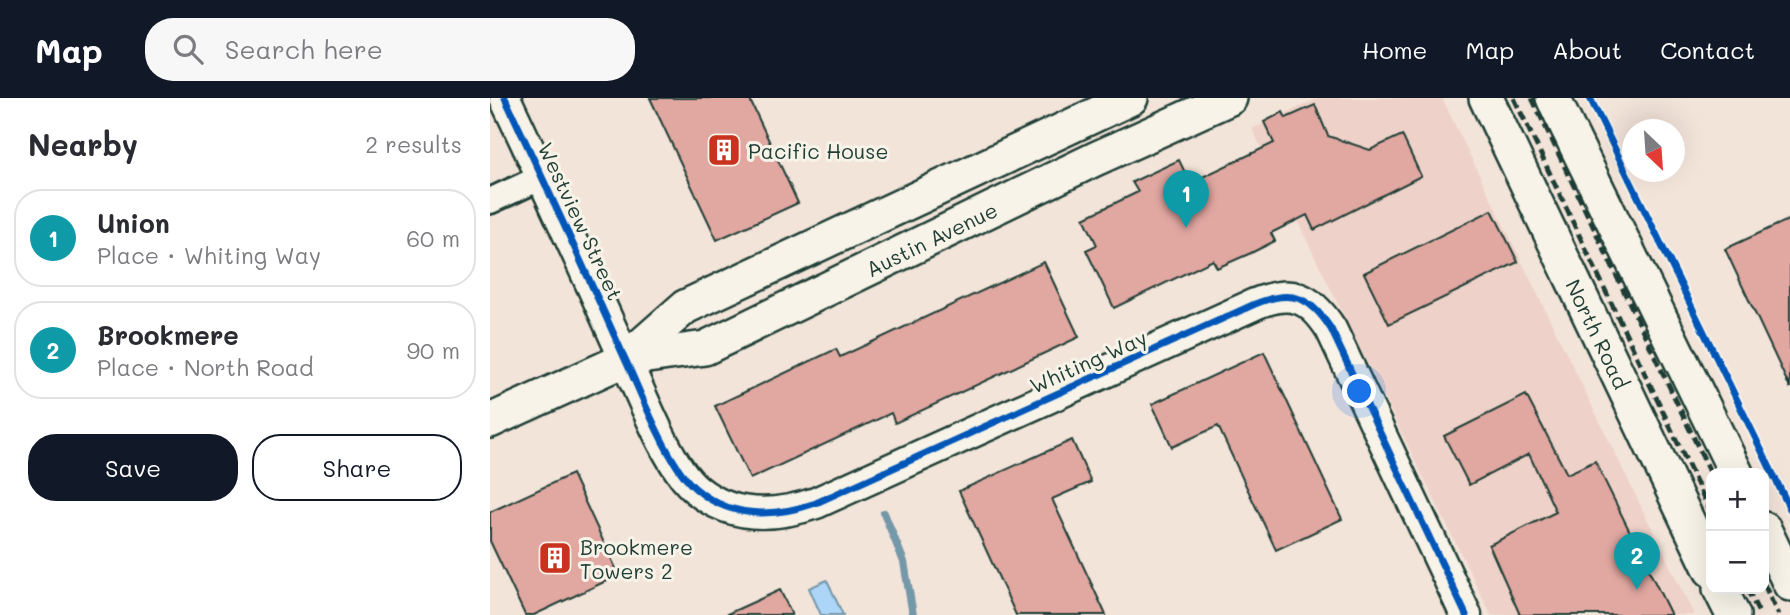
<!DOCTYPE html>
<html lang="en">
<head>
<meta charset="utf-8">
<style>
	body { margin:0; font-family:Mali,sans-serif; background:#f7f7f7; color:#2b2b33 }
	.controls { position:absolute; right:21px; bottom:21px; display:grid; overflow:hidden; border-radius:14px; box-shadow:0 7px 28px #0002 }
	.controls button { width:63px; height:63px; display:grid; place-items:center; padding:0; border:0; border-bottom:2px solid #e1e1e2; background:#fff; color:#2b2b33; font:35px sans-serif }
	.compass { position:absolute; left:1132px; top:21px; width:63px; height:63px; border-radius:50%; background:#fff; box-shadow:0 7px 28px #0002; rotate:155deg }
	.you { position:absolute; left:870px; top:294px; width:24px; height:24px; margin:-18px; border:5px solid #fff; border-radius:50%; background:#1a73e8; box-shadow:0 0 0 10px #1a73e833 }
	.badge { display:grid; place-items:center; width:46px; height:46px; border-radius:50%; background:#111827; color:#fff; font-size:23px; font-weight:700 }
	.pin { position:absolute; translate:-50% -58px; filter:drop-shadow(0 2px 4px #0008) }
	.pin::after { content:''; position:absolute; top:37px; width:24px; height:21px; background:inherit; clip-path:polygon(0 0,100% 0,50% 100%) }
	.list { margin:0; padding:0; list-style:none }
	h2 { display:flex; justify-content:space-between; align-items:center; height:91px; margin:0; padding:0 28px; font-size:30px }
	h2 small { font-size:23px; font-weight:400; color:#7c7c81 }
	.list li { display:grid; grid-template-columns:46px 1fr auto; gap:21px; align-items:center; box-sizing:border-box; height:98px; margin:0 14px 14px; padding:0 14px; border:2px solid #e1e1e2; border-radius:28px }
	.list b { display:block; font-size:26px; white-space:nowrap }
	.list p { margin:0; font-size:23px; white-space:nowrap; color:#7c7c81 }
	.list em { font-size:23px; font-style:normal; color:#7c7c81 }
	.actions { display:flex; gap:14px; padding:21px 28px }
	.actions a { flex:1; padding:16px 0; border:2px solid #111827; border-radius:28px; text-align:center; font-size:24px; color:#111827 }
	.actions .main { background:#111827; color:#fff }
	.icon { flex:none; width:38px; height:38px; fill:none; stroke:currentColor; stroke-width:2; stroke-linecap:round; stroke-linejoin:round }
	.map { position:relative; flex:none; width:1300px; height:517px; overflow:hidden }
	header { display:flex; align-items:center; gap:42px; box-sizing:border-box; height:98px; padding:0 35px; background:#111827; color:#fff }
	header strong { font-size:33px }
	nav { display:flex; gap:38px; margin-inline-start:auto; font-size:24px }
	.search { width:490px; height:63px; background:#f7f7f7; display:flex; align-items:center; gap:18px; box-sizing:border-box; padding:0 24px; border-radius:28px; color:#7c7c81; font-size:26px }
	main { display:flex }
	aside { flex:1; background:#fff }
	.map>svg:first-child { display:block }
	.built { fill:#eed2c9 }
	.water { fill:#add5f7; stroke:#7498a9; stroke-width:2 }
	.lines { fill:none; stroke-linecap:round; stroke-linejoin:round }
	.stream { stroke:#7498a9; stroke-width:8 }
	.building { fill:#e1a7a1; stroke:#1f3d34; stroke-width:2 }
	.minor-casing { stroke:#1f3d34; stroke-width:30 }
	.tertiary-casing { stroke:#1f3d34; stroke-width:35 }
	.secondary-casing { stroke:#1f3d34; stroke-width:38 }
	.minor { stroke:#f7f3e8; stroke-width:24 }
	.tertiary { stroke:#f7f3e8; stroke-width:30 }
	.secondary { stroke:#f7f3e8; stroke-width:33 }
	.rail { stroke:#1f3d34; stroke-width:5; stroke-dasharray:10 5; stroke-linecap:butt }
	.cycleway-casing { stroke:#f7f3e8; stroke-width:11 }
	.cycleway { stroke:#0057b8; stroke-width:7 }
	.labels { text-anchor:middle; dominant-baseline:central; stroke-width:6; stroke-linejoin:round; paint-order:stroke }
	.poi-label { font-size:21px; fill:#1f3d34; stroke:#f7f3e8; text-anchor:start }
	.street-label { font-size:21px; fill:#1f3d34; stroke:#f7f3e8 }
</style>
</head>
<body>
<header>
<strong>Map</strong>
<div class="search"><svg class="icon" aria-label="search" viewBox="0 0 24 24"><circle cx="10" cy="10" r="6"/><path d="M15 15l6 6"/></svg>Search here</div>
<nav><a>Home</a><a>Map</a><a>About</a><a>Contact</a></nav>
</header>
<main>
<aside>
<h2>Nearby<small>2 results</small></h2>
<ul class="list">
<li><span class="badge" style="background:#0f9aa8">1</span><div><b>Union</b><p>Place · Whiting Way</p></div><em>60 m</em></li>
<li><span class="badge" style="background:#0f9aa8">2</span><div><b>Brookmere</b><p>Place · North Road</p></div><em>90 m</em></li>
</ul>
<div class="actions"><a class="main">Save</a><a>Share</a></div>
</aside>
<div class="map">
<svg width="1300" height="517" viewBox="0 0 1300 517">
	<rect width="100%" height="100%" fill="#f3e4da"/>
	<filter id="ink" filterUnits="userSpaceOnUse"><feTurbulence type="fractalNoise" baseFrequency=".0143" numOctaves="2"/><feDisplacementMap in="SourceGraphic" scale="14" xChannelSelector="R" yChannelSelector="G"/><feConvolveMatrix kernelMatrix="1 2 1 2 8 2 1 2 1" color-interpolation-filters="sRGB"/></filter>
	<g filter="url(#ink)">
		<path class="built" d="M 829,0 L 952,0 L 1204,517 L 1001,517 L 762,31 Z"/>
		<path class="water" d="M 337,482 L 353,517 L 331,517 L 319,490 Z"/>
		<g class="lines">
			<path class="stream" d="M 394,415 L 414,464 L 423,517"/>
		</g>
		<g class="building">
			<path d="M 160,0 L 259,0 L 308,105 L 227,142 Z"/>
			<path d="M 825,7 L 838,38 L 880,52 L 912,37 L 931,78 L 824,132 L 817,117 L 781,135 L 785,143 L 761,155 L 727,170 L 723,162 L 624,210 L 596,152 L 607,147 L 594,120 L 648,94 L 642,84 L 689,62 L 700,85 L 784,45 L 774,24 L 793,14 L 796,20 Z"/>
			<path d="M 1002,112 L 1028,164 L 899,226 L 874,175 Z"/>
			<path d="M 1300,121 L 1300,290 L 1235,151 Z"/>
			<path d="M 554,164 L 589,239 L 405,325 L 401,315 L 260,381 L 225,308 L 346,251 L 350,259 Z"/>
			<path d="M 774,254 L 852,421 L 786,452 L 728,328 L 682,349 L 662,306 Z"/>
			<path d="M 1036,297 L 1077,376 L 1105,363 L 1181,517 L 1030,517 L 999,447 L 1066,414 L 1039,356 L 979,387 L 954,338 Z"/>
			<path d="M 582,342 L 601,384 L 562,401 L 616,517 L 526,517 L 469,393 Z"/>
			<path d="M 82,376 L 129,477 L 44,517 L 35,517 L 0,443 L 0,414 Z"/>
			<path d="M 290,492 L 302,517 L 235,517 Z"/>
		</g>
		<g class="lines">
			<defs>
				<path id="minor" d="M 0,103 L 52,79"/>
				<path id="tertiary" d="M 15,0 C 56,87 96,174 135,261 C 151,295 178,368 206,391 C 241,421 285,419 326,405 L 765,206 C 801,191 820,198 841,231 L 976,517"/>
				<g id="secondary">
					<path id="s1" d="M 996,0 L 1221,472"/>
					<path d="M 1063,0 L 1246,375"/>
					<path id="s2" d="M 136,261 L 215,250 L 605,61 L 740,0"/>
					<path d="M 0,323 L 136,261 L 195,209 L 641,0"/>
					<path d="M 1274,431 L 1300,486"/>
					<path d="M 1230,491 L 1243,517"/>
				</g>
			</defs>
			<use href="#minor" class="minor-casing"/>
			<use href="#tertiary" class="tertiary-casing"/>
			<use href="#secondary" class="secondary-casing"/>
			<use href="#minor" class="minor"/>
			<use href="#tertiary" class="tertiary"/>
			<use href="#secondary" class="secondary"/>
			<g class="rail">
				<path d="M 1024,0 L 1221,415"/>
				<path d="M 1042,0 L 1221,376"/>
				<path d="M 1274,486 L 1288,517"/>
				<path d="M 1257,491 L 1270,517"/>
			</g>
			<defs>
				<g id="cycleway">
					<path d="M 15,0 C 56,87 96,174 135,261 C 151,295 178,368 206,391 C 241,421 285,419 326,405 L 765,206 C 801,191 820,198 841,231 L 976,517"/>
					<path d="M 1100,0 L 1300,411"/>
				</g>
			</defs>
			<use href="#cycleway" class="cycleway-casing"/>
			<use href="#cycleway" class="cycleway"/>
		</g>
	</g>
	<defs>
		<symbol id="building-square" viewBox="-11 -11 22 22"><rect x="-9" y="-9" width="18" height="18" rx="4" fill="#c8321e" stroke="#f7f3e8"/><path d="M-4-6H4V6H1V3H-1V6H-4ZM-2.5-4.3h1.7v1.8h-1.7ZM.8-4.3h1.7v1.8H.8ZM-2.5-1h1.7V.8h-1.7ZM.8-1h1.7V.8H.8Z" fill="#fff"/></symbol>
	</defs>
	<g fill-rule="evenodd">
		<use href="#building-square" x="215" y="33" width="38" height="38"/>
		<use href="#building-square" x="46" y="441" width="38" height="38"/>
	</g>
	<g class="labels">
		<g class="poi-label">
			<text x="258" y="52">Pacific House</text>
			<text x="90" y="448">Brookmere<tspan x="90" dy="24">Towers 2</tspan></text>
		</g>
		<g class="street-label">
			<text transform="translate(91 123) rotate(65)">Westview Street</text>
			<text stroke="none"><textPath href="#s2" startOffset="331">Austin Avenue</textPath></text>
			<text stroke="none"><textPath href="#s1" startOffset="261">North Road</textPath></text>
			<text transform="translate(598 263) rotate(-24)">Whiting Way</text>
		</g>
	</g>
</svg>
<div class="controls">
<button>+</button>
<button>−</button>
</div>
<svg class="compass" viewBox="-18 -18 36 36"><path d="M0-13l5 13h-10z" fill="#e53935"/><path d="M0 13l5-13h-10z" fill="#7c7c81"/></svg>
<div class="you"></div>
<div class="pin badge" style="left:696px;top:130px;background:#0f9aa8">1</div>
<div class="pin badge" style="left:1147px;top:492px;background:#0f9aa8">2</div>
</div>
</main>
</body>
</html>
